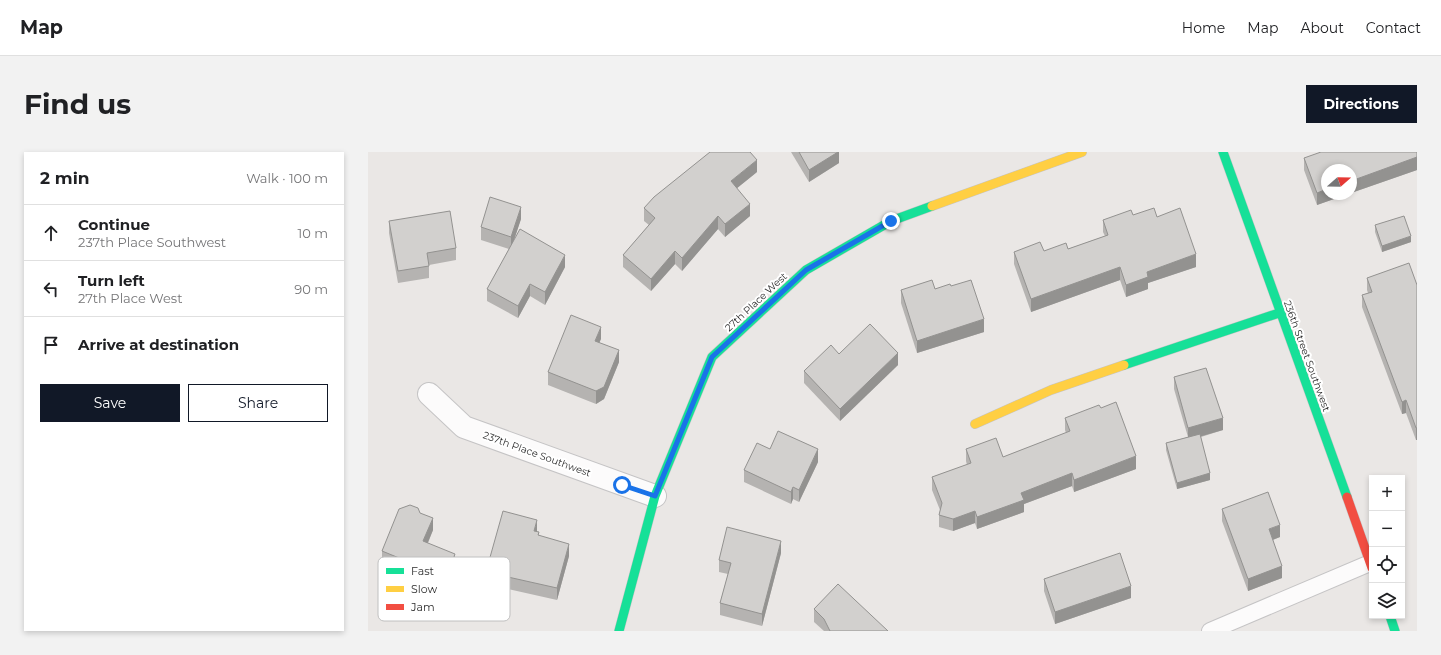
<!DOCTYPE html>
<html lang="en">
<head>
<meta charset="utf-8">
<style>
	body { margin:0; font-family:Montserrat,sans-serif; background:#f2f2f2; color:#202124 }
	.controls { position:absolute; right:12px; bottom:12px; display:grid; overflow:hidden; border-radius:0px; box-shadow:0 2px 6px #0003 }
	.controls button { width:36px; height:36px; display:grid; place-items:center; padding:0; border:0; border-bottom:1px solid #e0e0e0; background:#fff; color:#202124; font:20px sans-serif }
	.compass { position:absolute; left:953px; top:12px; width:36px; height:36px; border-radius:50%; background:#fff; box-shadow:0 2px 6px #0003; rotate:70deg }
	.stop { position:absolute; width:12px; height:12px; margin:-9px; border:3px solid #1a73e8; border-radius:50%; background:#fff }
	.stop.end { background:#1a73e8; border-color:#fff; box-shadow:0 1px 4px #0008 }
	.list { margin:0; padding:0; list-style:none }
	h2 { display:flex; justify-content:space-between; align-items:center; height:52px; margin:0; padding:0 16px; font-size:17px }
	h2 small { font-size:13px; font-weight:400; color:#757577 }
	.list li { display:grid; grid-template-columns:26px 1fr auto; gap:12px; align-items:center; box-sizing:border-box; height:56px; padding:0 16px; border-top:1px solid #e0e0e0 }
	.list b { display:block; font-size:15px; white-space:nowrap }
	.list p { margin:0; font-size:13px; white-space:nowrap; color:#757577 }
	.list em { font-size:13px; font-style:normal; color:#757577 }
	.actions { display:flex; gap:8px; padding:12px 16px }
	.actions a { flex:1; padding:9px 0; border:1px solid #111827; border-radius:0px; text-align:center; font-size:14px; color:#111827 }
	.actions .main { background:#111827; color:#fff }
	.icon { flex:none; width:22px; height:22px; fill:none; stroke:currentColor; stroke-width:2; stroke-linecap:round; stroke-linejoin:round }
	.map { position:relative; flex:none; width:1049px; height:479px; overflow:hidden; border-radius:0px }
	header { display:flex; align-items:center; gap:24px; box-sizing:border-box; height:56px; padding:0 20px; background:#fff; border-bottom:1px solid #e0e0e0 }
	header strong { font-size:19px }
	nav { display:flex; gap:22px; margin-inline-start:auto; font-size:14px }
	.intro { display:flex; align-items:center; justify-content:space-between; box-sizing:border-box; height:96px; padding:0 24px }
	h1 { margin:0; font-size:28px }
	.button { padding:10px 18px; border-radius:0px; background:#111827; color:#fff; font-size:14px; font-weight:700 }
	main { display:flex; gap:24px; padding:0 24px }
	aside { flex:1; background:#fff; border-radius:0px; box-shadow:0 2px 6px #0003 }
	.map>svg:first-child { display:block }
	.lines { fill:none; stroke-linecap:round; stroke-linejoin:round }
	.lane-casing { stroke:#c5c4c5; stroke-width:18 }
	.street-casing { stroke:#c5c4c5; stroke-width:24 }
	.fast-casing { stroke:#c5c4c5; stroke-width:10 }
	.slow-casing { stroke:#c5c4c5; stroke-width:10 }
	.jam-casing { stroke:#c5c4c5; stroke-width:10 }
	.lane { stroke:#fcfbfb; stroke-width:16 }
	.street { stroke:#fcfbfb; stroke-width:22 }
	.fast { stroke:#16e098; stroke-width:9 }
	.slow { stroke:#ffcf43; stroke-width:9 }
	.jam { stroke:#f24e42; stroke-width:9 }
	.wall { fill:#b5b3b1 }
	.shaded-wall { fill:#939290 }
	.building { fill:#d2d0ce; stroke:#939290 }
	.route { stroke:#1a73e8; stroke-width:5 }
	.labels { text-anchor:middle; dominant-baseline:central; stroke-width:4; stroke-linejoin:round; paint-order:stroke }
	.street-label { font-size:10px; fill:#2e2e2e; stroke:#fff }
	.key { fill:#fff; stroke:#c0c0c0; stroke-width:1 }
	.key-label { font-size:11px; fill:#2e2e2e }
</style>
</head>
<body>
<header>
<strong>Map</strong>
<nav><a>Home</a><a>Map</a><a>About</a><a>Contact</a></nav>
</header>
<div class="intro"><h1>Find us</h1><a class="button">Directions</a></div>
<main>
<aside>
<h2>2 min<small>Walk · 100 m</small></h2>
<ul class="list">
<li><svg class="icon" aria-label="ahead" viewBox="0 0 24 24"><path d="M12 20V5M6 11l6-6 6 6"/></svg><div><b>Continue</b><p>237th Place Southwest</p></div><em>10 m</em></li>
<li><svg class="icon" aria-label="left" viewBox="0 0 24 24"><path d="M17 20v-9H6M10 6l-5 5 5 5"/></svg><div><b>Turn left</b><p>27th Place West</p></div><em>90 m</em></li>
<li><svg class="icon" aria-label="arrive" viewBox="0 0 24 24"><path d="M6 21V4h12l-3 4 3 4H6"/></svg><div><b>Arrive at destination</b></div></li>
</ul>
<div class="actions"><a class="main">Save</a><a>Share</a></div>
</aside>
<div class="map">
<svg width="1049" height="479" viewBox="0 0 1049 479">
	<rect width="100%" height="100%" fill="#eae7e5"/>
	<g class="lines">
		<defs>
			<path id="lane" d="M 842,479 L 1002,411"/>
			<path id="street" d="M 61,242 L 96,275 L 287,344"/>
			<g id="fast">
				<path d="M 855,0 L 979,345"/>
				<path d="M 756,213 L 911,161"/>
				<path d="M 1022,464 L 1027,479"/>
				<path d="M 251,479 L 287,344 L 344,205 L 438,118 L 523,69 L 564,54"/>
			</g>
			<g id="slow">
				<path d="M 564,54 L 714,0"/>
				<path d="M 607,272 L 683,238 L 756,213"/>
			</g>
			<path id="jam" d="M 979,345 L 1004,416"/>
		</defs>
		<use href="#lane" class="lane-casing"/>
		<use href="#street" class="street-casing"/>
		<use href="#fast" class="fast-casing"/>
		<use href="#slow" class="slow-casing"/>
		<use href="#jam" class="jam-casing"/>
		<use href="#lane" class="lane"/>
		<use href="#street" class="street"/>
		<use href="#fast" class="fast"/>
		<use href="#slow" class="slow"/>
		<use href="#jam" class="jam"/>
	</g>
	<g class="wall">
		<path d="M 423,0 L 471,0 L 471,11 L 441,30 Z"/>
		<path d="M 1049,0 L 1049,18 L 983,41 L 959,42 L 980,42 L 949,53 L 936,18 L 936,6 Z"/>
		<path d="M 389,20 L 369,36 L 382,64 L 357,85 L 350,77 L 314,119 L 307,112 L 283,139 L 255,115 L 255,103 L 281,73 L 276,69 L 276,56 Z"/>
		<path d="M 765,63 L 789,65 L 828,115 L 780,131 L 780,137 L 758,145 L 752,128 L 663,160 L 646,112 L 646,100 L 676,99 L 700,97 L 737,84 L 735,80 L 735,68 Z"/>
		<path d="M 153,67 L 146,88 L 197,115 L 177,153 L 162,144 L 150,166 L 119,149 L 119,137 L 141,97 L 113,88 L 113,75 Z"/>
		<path d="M 21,69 L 88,96 L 88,108 L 61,113 L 61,126 L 30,131 L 21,81 Z"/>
		<path d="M 1007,73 L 1043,90 L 1014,100 L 1007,80 Z"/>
		<path d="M 999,126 L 1049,133 L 1048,288 L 1038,261 L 1034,262 L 994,155 L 994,143 L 1000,141 L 999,138 Z"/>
		<path d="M 567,137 L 616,180 L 549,201 L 533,151 L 533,138 Z"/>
		<path d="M 233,187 L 231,190 L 251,210 L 236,247 L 228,252 L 180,233 L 180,220 Z"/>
		<path d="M 471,202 L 530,213 L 472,269 L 436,231 L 436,219 Z"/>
		<path d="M 806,225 L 855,278 L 833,285 L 842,328 L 809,337 L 798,298 L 798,291 L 820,285 L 806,237 Z"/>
		<path d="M 697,266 L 768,317 L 706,340 L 704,334 L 656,352 L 656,360 L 609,377 L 607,371 L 585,379 L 571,375 L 571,363 L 572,358 L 564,338 L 564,325 L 599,313 L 598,309 L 598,297 L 635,305 L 698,281 L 697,278 Z"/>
		<path d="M 402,297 L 450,310 L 431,350 L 425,347 L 423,352 L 376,330 L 376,318 Z"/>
		<path d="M 854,357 L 912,385 L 905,388 L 914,426 L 880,439 L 854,369 Z"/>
		<path d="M 52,361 L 65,378 L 60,391 L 87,414 L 73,449 L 36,435 L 36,422 L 37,420 L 14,411 L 14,399 Z"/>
		<path d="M 169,380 L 171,383 L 201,404 L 189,448 L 131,435 L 131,431 L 119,428 L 119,416 Z"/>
		<path d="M 413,401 L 394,474 L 352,463 L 352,451 L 360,422 L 351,420 L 351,408 Z"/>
		<path d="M 676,427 L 763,446 L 687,472 L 676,439 Z"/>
		<path d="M 446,457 L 520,479 L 456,479 L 446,470 Z"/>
	</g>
	<g class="shaded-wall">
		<path d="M 470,0 L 471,0 L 471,11 L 441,30 L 441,18 Z"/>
		<path d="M 1049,5 L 1049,18 L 983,41 L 983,29 Z"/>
		<path d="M 389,8 L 389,20 L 363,41 L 363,29 Z"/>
		<path d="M 959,37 L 959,42 L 980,42 L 949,53 L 949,41 Z"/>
		<path d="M 382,52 L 382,64 L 357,85 L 357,72 Z"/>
		<path d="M 153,55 L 153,67 L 143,97 L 143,85 Z"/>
		<path d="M 350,64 L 350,77 L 314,119 L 314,106 Z"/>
		<path d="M 1043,84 L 1043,90 L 1014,100 L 1014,94 Z"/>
		<path d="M 307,99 L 307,112 L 283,139 L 283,127 Z"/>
		<path d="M 828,102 L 828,115 L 780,131 L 780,137 L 758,145 L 758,133 L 779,120 Z"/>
		<path d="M 197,103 L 197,115 L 177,153 L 177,140 Z"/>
		<path d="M 752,115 L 752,128 L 663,160 L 663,147 Z"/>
		<path d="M 162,132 L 162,144 L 150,166 L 150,154 Z"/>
		<path d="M 616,167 L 616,180 L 549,201 L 549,189 Z"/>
		<path d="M 233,175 L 233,187 L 227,201 L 227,189 Z"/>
		<path d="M 251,198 L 251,210 L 236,247 L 228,252 L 228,239 Z"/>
		<path d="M 530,201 L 530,213 L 472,269 L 472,257 Z"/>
		<path d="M 1038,248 L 1038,261 L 1034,262 L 1034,250 Z"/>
		<path d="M 855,266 L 855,278 L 820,288 L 820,276 Z"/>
		<rect x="1048" y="276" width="1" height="12"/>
		<path d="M 450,297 L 450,310 L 431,350 L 431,338 Z"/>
		<path d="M 768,304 L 768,317 L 706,340 L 706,328 Z"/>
		<path d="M 704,321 L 704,334 L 656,352 L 656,360 L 609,377 L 609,365 L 653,341 Z"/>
		<path d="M 842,321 L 842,328 L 809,337 L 809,331 Z"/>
		<path d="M 425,335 L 425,347 L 423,352 L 423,340 Z"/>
		<path d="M 607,359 L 607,371 L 585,379 L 585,367 Z"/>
		<path d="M 65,366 L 65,378 L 55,402 L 55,389 Z"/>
		<path d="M 169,368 L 169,380 L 166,379 Z"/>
		<path d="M 912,373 L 912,385 L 901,389 L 901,377 Z"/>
		<path d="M 413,389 L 413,401 L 394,474 L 394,462 Z"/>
		<path d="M 201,392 L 201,404 L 189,448 L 189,436 Z"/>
		<path d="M 87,402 L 87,414 L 73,449 L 73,437 Z"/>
		<path d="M 914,414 L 914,426 L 880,439 L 880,427 Z"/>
		<path d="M 763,434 L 763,446 L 687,472 L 687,460 Z"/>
	</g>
	<g class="building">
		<path d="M 342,0 L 382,0 L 389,8 L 363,29 L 382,52 L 357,72 L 350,64 L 314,106 L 307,99 L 283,127 L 255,103 L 287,66 L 276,56 L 286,45 Z"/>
		<path d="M 431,0 L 470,0 L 441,18 Z"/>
		<path d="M 953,0 L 1049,0 L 1049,5 L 983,29 L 983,18 L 959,18 L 959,37 L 949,41 L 936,6 Z"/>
		<path d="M 122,45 L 153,55 L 143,85 L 113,75 Z"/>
		<path d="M 786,56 L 789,65 L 812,56 L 828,102 L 779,120 L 780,125 L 758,133 L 752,115 L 663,147 L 646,100 L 672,90 L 676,99 L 698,91 L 700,97 L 740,83 L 735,68 L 763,58 L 765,63 Z"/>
		<path d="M 82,59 L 88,96 L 59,101 L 61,114 L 30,119 L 21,69 Z"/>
		<path d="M 1036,64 L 1043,84 L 1014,94 L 1007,73 Z"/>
		<path d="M 152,77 L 197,103 L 177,140 L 162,132 L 150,154 L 119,137 Z"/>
		<path d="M 1041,111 L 1049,133 L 1049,276 L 1048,276 L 1038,248 L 1034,250 L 994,143 L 1004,140 L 999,126 Z"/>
		<path d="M 564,128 L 567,137 L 582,132 L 583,134 L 603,128 L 616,167 L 549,189 L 533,138 Z"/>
		<path d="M 203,163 L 233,175 L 227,189 L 251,198 L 236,235 L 228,239 L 180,220 Z"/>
		<path d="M 502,172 L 530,201 L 472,257 L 436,219 L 463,193 L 471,202 Z"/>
		<path d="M 838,216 L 855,266 L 820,276 L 806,225 Z"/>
		<path d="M 748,250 L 768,304 L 706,328 L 704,321 L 653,341 L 656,348 L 609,365 L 607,359 L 585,367 L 571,363 L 574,351 L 564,325 L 603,311 L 598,297 L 628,286 L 635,305 L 702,279 L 697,266 L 731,253 L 733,256 Z"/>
		<path d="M 410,279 L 450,297 L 431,338 L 425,335 L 423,340 L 376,318 L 389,291 L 402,297 Z"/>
		<path d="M 832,282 L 842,321 L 809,331 L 798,291 Z"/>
		<path d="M 900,340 L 912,373 L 901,377 L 914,414 L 880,427 L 854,357 Z"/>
		<path d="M 42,353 L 50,356 L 52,361 L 65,366 L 55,389 L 87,402 L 73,437 L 36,422 L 41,410 L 14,399 L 31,357 Z"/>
		<path d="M 135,359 L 169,368 L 166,379 L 171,380 L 170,383 L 201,392 L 189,436 L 131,423 L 132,419 L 119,416 Z"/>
		<path d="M 359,375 L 413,389 L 394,462 L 352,451 L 363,411 L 351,408 Z"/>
		<path d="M 752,401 L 763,434 L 687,460 L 676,427 Z"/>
		<path d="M 470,432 L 520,479 L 462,479 L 456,467 L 446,457 Z"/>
	</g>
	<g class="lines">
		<path class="route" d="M 254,333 L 287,344 L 344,205 L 438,118 L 523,69"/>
	</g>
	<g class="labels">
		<g class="street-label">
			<text transform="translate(388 150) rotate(-43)">27th Place West</text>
			<text transform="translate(939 204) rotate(70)">236th Street Southwest</text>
			<text transform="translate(169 302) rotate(20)">237th Place Southwest</text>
		</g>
	</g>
	<rect x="10" y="405" width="132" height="64" rx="6" class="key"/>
	<rect x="18" y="416" width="18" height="6" fill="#16e098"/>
	<rect x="18" y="434" width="18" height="6" fill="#ffcf43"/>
	<rect x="18" y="452" width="18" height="6" fill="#f24e42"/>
	<g class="key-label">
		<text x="43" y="423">Fast</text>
		<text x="43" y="441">Slow</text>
		<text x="43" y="459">Jam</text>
	</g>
</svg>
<div class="controls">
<button>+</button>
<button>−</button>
<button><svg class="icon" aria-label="locate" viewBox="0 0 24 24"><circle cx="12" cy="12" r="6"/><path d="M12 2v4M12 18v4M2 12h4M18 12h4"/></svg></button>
<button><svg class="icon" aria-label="layers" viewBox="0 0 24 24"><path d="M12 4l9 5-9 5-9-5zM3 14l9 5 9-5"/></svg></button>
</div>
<svg class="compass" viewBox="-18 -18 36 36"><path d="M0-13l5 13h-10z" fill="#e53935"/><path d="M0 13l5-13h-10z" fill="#757577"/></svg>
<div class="stop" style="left:254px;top:333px"></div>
<div class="stop end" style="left:523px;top:69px"></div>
</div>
</main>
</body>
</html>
